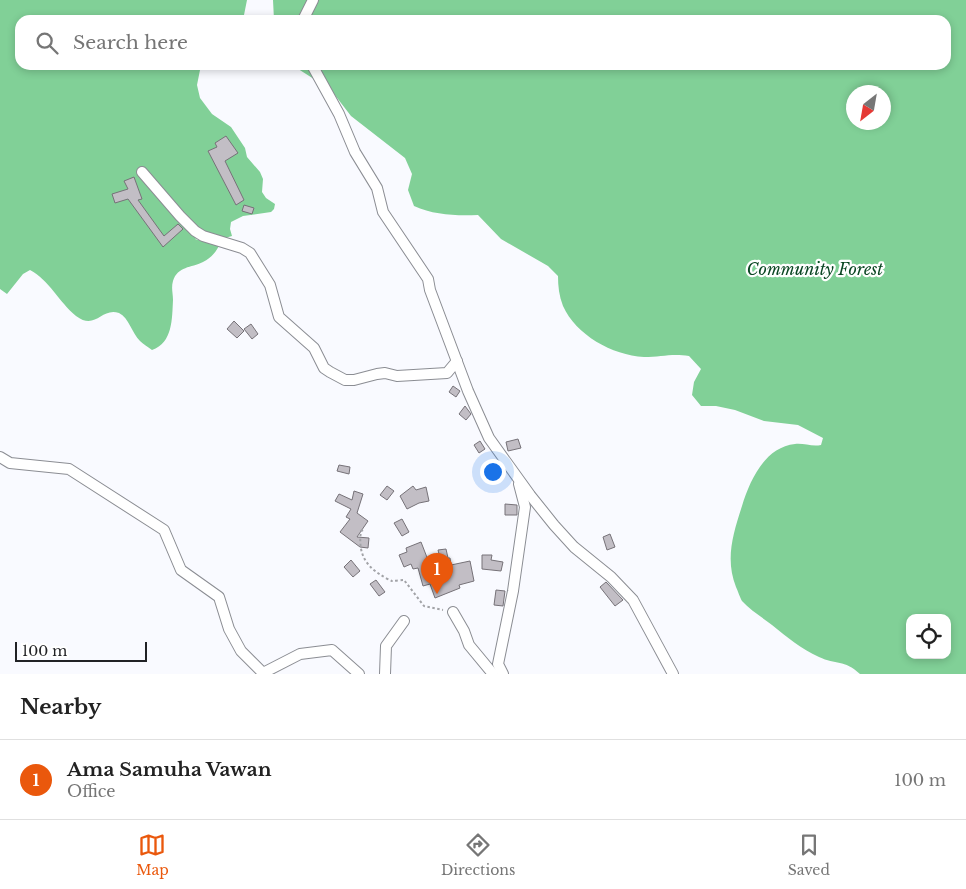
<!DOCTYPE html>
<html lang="en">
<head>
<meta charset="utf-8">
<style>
	body { margin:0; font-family:"Libre Baskerville",serif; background:#f6f6f6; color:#222 }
	.controls { position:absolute; right:15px; bottom:15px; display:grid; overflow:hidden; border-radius:10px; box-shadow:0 2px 8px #0003 }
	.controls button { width:45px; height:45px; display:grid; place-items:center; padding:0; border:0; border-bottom:1px solid #e0e0e0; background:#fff; color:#222; font:25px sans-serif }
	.compass { position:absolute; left:846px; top:85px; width:45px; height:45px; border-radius:50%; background:#fff; box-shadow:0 2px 8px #0003; rotate:211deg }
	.scale { position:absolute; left:15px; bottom:12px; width:132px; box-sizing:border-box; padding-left:5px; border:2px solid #212225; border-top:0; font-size:14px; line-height:18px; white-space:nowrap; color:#212225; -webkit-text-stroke:4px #fff; paint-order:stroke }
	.you { position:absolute; left:492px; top:471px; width:18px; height:18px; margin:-12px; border:4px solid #fff; border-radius:50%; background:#1a73e8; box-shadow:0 0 0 8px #1a73e833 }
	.badge { display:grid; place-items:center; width:32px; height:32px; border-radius:50%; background:#ea580c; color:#fff; font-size:16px; font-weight:700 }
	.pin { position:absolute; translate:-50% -41px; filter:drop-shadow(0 1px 2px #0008) }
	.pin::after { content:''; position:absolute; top:26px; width:18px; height:15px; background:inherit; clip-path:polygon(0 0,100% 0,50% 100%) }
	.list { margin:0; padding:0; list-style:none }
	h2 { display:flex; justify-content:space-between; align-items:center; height:65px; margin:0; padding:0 20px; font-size:21px }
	h2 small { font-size:16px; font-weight:400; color:#767676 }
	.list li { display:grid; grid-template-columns:32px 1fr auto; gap:15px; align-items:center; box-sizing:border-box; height:80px; padding:0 20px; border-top:1px solid #e0e0e0 }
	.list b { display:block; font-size:19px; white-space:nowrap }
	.list p { margin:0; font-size:16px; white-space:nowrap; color:#767676 }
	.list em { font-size:16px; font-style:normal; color:#767676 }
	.icon { flex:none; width:28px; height:28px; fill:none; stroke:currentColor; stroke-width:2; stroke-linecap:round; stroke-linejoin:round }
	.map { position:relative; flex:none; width:966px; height:674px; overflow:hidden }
	.search { position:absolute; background:#fff; box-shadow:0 2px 8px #0003; left:15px; right:15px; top:15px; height:55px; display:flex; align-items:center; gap:12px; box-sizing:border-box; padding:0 18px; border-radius:15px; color:#767676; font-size:19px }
	.sheet { height:145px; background:#fff }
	nav { display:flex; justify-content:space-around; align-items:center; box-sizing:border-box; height:70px; border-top:1px solid #e0e0e0; background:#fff; font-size:14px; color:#767676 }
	nav a { display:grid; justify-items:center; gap:2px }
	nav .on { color:#ea580c }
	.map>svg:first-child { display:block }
	.forest { fill:#81d097; fill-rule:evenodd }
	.building { fill:#c2bec5; stroke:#767278 }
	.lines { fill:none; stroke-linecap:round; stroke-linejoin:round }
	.minor-casing { stroke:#8b8d93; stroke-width:12 }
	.path { stroke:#a2a3a7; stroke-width:2; stroke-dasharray:2.5 2.5; stroke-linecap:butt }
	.minor { stroke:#fff; stroke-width:10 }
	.labels { text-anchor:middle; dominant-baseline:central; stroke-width:4.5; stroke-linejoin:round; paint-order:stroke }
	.park-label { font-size:16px; font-style:italic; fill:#094622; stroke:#fff }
</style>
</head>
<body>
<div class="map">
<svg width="966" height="674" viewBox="0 0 966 674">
	<rect width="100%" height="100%" fill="#f9faff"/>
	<g class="forest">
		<path d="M 0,0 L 247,0 L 244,15 L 241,20 L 20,20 L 20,65 L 201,65 L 197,85 L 200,98 L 212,114 L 231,127 L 245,148 L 247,157 L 260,172 L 263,179 L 262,192 L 266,198 L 275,204 L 274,209 L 271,212 L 243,216 L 231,222 L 230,229 L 232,236 L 225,238 L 205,233 L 195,239 L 219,246 C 215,253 211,258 203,262 C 191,268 178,266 173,281 C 171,288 173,293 173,300 C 172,318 173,343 152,350 C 148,347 143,344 140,341 C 132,333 129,318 119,313 C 101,307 96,331 76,316 C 59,302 49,280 30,270 L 23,274 L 7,294 L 0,289 Z"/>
		<path d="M 273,0 L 966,0 L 966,674 L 860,674 C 844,659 836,665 819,657 C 801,649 787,637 772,625 C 763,618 750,610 742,601 C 740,598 738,591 736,587 C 725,559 733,534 742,506 C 750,480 765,447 795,444 C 804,443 812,447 821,445 L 823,438 L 798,425 L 764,421 L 735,410 L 716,406 L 701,406 L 692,395 L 694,382 L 701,369 L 689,356 C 672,353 661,357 644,357 C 612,355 576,335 563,306 C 559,296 558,286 558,276 L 548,266 L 501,239 L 478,215 C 456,216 434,215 414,206 L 408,190 L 412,174 L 405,158 L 351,116 L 331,90 L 292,65 L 946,65 L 946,20 L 274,20 ZM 854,92 L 884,92 L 884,122 L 854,122 ZM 910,618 L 947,618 L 947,655 L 910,655 Z"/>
	</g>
	<g class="building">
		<path d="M 226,136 L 238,153 L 225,161 L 244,200 L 236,205 L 208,151 L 217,147 L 215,143 Z"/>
		<path d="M 134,177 L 142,199 L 138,200 L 164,236 L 178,224 L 183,229 L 163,247 L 128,199 L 115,203 L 112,194 L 128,189 L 124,181 Z"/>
		<path d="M 244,205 L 254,208 L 252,214 L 242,211 Z"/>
		<path d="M 234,321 L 244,331 L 237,338 L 227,329 Z"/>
		<path d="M 251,324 L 258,334 L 252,339 L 244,329 Z"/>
		<path d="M 453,386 L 460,391 L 456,397 L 449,392 Z"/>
		<path d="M 465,406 L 471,414 L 466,420 L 459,414 Z"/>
		<path d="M 518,439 L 521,448 L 508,451 L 506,442 Z"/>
		<path d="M 480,441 L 485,449 L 479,453 L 474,445 Z"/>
		<path d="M 339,465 L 350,467 L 349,474 L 337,471 Z"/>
		<path d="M 387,486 L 394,491 L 387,500 L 380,495 Z"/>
		<path d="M 413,486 L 416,490 L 426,487 L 429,501 L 419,503 L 407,509 L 400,496 Z"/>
		<path d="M 354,491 L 363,494 L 357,513 L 368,521 L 357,537 L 369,538 L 368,548 L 360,547 L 340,532 L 350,519 L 346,517 L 351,509 L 335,501 L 339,494 L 352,500 Z"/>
		<path d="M 505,504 L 517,505 L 517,515 L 505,515 Z"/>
		<path d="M 402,519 L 409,532 L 402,536 L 394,523 Z"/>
		<path d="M 610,534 L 615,547 L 607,550 L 603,537 Z"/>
		<path d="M 421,542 L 428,560 L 440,558 L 438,550 L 446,549 L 448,558 L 450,558 L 451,565 L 470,561 L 474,581 L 459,585 L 460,588 L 435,598 L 430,584 L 423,586 L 418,568 L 413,569 L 411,564 L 404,567 L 399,555 L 407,552 L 406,548 Z"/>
		<path d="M 482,555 L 492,555 L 491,560 L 503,562 L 501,571 L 482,569 Z"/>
		<path d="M 351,560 L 360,571 L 353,577 L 344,567 Z"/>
		<path d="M 376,580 L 385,592 L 379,596 L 370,584 Z"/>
		<path d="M 606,582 L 623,600 L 615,606 L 600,587 Z"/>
		<path d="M 496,590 L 505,591 L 503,606 L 494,605 Z"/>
	</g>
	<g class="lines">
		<defs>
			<g id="minor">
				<path d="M 303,20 L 313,0"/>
				<path d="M 312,65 L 339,114 L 355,152 L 377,188 L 383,212 L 428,279 L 430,290 L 468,391 L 489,438 L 530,495 L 554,525 L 574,547 L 611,577 L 633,600 L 673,674"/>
				<path d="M 142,172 L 180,216 L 195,231 L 203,236 L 242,248 L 250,253 L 270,285 L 279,317 L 314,348 L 324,368 L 330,372 L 345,380 L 354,380 L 377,374 L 385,373 L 397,376 L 447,373 L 457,361"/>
				<path d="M 0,457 L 10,463 L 69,469 L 164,530 L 181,570 L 219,597 L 229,629 L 241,651 L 263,673 L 300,654 L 332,650 L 359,674"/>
				<path d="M 453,612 L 464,631 L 469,645 L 493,674"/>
				<path d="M 385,674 L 386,646 L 404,621"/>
				<path d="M 503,674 L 498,664 L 513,591 L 525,507 L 519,484"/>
			</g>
		</defs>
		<use href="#minor" class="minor-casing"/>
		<path class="path" d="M 363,530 L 361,531 C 358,551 364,565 381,575 C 384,577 389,580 392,581 C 395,581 401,580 404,580 L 424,606 L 443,610"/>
		<use href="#minor" class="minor"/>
	</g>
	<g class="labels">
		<g class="park-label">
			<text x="815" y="269">Community Forest</text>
		</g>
	</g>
</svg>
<div class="controls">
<button><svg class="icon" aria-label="locate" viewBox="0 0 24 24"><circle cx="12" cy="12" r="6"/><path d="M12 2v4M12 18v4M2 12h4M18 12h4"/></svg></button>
</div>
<svg class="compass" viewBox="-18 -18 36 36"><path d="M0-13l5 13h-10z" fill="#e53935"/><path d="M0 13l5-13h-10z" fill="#767676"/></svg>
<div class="scale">100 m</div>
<div class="you"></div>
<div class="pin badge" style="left:437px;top:594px">1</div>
<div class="search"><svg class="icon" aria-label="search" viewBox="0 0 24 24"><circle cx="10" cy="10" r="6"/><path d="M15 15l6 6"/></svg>Search here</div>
</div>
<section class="sheet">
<h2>Nearby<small></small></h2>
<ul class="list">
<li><span class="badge">1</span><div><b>Ama Samuha Vawan</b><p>Office</p></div><em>100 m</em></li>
</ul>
</section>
<nav>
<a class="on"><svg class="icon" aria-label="map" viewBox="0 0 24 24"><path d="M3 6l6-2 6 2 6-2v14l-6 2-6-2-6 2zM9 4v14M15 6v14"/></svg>Map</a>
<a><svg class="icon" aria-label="directions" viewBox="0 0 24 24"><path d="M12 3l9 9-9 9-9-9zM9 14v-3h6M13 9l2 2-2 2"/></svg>Directions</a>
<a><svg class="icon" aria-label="saved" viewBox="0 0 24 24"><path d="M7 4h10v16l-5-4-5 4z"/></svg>Saved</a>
</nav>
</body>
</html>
